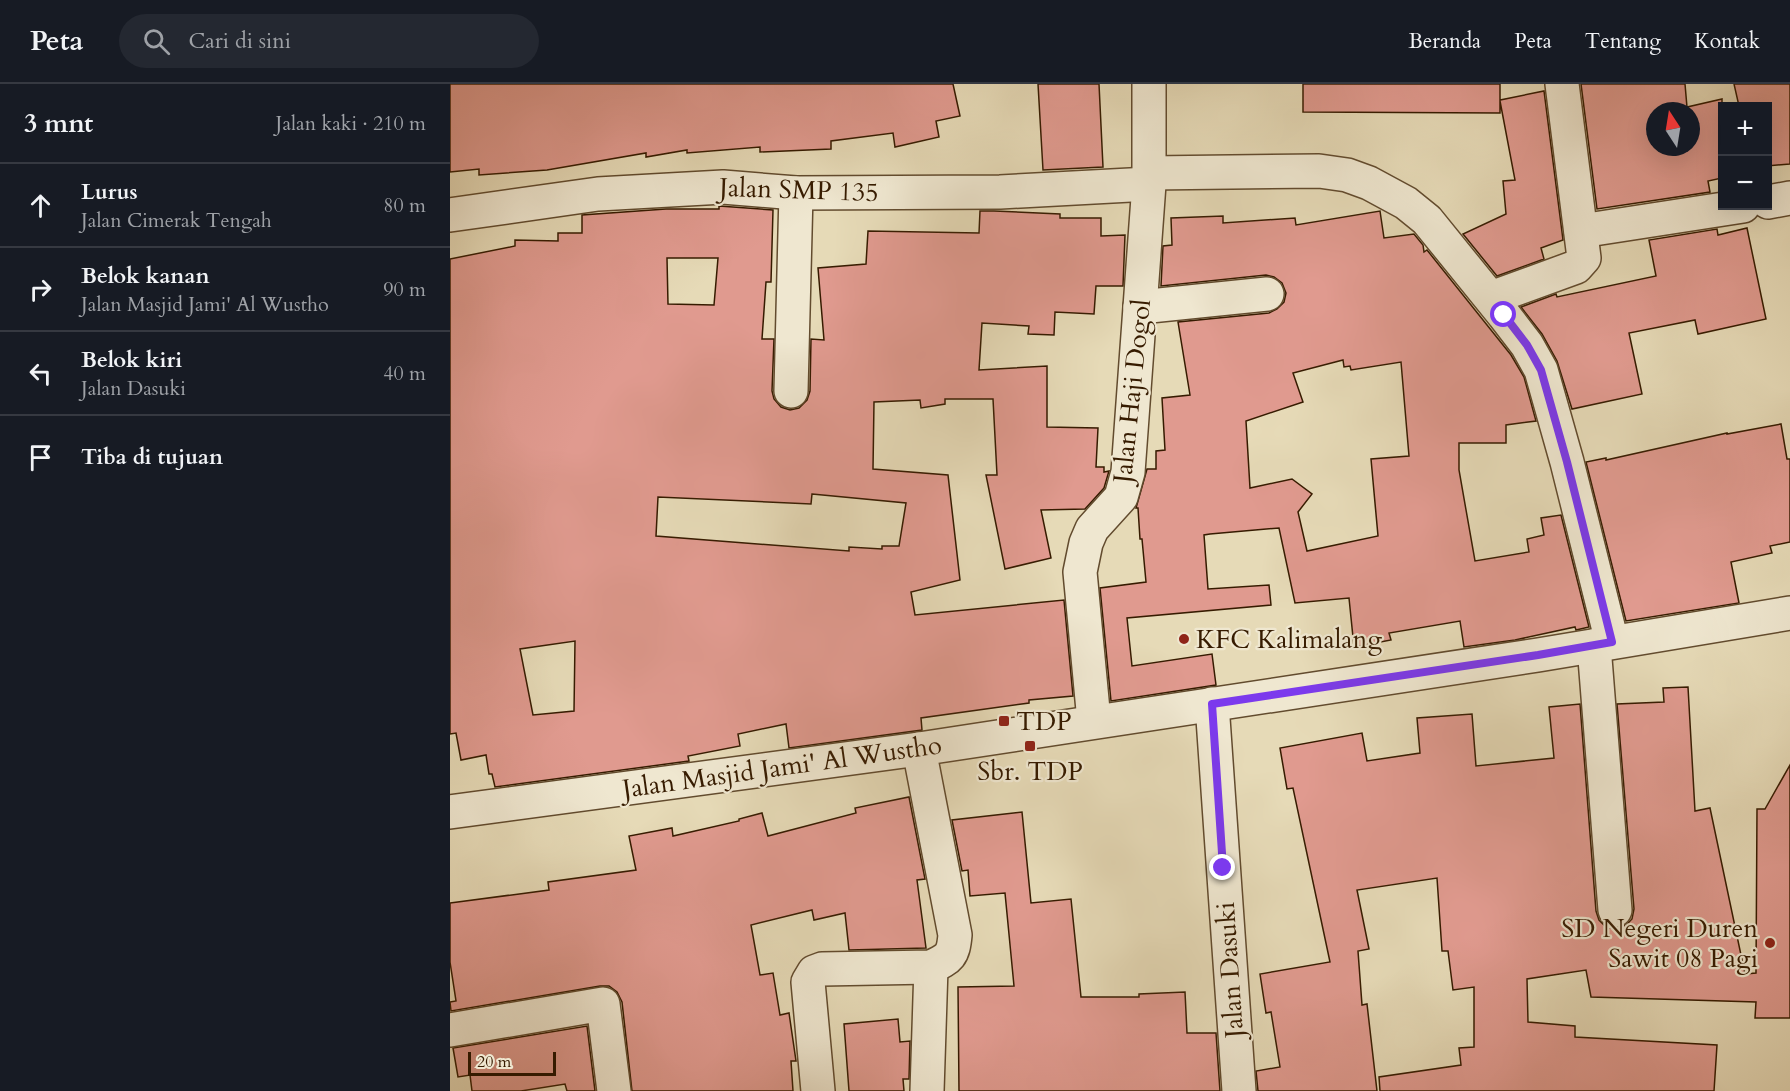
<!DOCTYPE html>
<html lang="id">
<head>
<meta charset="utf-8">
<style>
	body { margin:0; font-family:Cardo,serif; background:#242831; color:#f1f3f6 }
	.controls { position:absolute; right:18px; top:18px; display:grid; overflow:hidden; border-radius:0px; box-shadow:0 6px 24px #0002 }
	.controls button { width:54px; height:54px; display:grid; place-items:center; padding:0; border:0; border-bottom:2px solid #363941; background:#171b24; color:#f1f3f6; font:30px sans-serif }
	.compass { position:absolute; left:1196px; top:18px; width:54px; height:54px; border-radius:50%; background:#171b24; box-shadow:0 6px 24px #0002; rotate:348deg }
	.scale { position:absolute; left:18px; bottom:15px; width:88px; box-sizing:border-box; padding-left:6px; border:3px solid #361b00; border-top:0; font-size:16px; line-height:21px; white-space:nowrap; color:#361b00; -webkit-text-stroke:4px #efe7d0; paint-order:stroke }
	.stop { position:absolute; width:18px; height:18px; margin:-14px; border:4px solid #7c3aed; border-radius:50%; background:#fff }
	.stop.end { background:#7c3aed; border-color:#fff; box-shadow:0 2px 6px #0008 }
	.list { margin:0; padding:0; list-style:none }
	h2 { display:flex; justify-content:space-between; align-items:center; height:78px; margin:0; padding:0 24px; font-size:26px }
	h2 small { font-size:20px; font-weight:400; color:#9ea1a6 }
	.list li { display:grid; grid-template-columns:39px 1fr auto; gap:18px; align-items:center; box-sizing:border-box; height:84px; padding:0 24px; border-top:2px solid #363941 }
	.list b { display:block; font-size:22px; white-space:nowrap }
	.list p { margin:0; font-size:20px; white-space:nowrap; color:#9ea1a6 }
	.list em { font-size:20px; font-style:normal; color:#9ea1a6 }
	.icon { flex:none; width:33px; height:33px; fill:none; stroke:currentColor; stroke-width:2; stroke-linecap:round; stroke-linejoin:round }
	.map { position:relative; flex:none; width:1340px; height:1007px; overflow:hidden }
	header { display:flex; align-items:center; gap:36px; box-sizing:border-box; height:84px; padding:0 30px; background:#171b24; border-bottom:2px solid #363941 }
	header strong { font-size:28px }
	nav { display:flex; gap:33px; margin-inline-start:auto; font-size:21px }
	.search { width:420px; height:54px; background:#242831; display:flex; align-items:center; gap:15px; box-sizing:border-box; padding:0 21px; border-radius:33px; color:#9ea1a6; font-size:22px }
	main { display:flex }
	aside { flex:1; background:#171b24 }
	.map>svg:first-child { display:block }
	.building { fill:#e09a8f; stroke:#361b00; stroke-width:1.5; fill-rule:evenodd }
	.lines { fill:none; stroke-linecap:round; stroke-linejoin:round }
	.minor-casing { stroke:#624b2e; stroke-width:36 }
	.tertiary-casing { stroke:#624b2e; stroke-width:36 }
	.minor { stroke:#efe7d0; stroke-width:33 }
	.tertiary { stroke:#efe7d0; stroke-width:33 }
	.route { stroke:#7c3aed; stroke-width:8 }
	.poi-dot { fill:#8f2418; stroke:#efe7d0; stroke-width:2 }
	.labels { text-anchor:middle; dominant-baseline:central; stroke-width:4.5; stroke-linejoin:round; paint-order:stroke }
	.street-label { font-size:26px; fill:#361b00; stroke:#efe7d0 }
	.poi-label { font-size:26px; fill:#361b00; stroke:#efe7d0; text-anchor:start }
</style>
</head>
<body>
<header>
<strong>Peta</strong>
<div class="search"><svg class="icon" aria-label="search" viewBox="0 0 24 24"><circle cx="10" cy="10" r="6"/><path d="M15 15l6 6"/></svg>Cari di sini</div>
<nav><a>Beranda</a><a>Peta</a><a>Tentang</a><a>Kontak</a></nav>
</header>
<main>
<aside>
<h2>3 mnt<small>Jalan kaki · 210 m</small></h2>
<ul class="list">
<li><svg class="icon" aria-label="ahead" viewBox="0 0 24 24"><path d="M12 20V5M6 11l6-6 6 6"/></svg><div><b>Lurus</b><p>Jalan Cimerak Tengah</p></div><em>80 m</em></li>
<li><svg class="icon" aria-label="right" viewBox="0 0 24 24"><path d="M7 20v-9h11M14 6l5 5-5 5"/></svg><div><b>Belok kanan</b><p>Jalan Masjid Jami' Al Wustho</p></div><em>90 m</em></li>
<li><svg class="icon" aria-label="left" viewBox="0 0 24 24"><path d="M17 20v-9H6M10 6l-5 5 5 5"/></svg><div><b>Belok kiri</b><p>Jalan Dasuki</p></div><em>40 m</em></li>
<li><svg class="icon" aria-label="arrive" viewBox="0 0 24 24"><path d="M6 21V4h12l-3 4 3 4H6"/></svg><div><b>Tiba di tujuan</b></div></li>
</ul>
</aside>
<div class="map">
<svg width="1340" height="1007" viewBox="0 0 1340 1007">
	<rect width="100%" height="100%" fill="#e6dab7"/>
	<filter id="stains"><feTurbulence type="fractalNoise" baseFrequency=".00333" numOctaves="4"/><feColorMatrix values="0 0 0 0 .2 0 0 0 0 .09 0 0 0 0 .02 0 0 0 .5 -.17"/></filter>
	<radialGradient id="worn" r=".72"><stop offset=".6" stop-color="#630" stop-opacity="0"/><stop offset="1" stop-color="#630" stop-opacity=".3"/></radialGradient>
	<g class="building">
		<path d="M 0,0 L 503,0 L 510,32 L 486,37 L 489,53 L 445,63 L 443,49 L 381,57 L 381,65 L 310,68 L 310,63 L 237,69 L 237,66 L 196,73 L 196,69 L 97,86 L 29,91 L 29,85 L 0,88 Z"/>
		<path d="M 588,0 L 649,0 L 653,83 L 593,86 Z"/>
		<path d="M 853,0 L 1050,0 L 1050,16 L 1094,7 L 1113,156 L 1091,164 L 1094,175 L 1047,192 L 1013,150 L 1056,130 L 1053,97 L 1065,96 L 1050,17 L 1050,29 L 853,28 Z"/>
		<path d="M 1131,0 L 1235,0 L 1237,23 L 1272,15 L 1272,94 L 1258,97 L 1260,108 L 1147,125 ZM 1205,27 L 1241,27 L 1241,63 L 1205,63 Z"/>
		<path d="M 1284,0 L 1340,0 L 1340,80 L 1317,82 L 1317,22 L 1289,22 Z"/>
		<path d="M 269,122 L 323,126 L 321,198 L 316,198 L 312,255 L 324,255 L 322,307 L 324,315 L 331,323 L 340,326 L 349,324 L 357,316 L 360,307 L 361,255 L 374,256 L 368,184 L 416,180 L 418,147 L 529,149 L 530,127 L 544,127 L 610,130 L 610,134 L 651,134 L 651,152 L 675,151 L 673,202 L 646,202 L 644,230 L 605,228 L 604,251 L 578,250 L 579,242 L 532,239 L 529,286 L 597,282 L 597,343 L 648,344 L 646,383 L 654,383 L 654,388 L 659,387 L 654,404 L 635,425 L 591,426 L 601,474 L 555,485 L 536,391 L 547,391 L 543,315 L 495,315 L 495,320 L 471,324 L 470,316 L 424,318 L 423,385 L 498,391 L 510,496 L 461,508 L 465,531 L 614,516 L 623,612 L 579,616 L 579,619 L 471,634 L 472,646 L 339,664 L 336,640 L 288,650 L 290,662 L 238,672 L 239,677 L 45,703 L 42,690 L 39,690 L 36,671 L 11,676 L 6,649 L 0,650 L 0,175 L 65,162 L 65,156 L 108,157 L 108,149 L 132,149 L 132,131 L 216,125 L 269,125 ZM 217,174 L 268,174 L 264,221 L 218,220 ZM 362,410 L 456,419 L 449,462 L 432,462 L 432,465 L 399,463 L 399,467 L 206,452 L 208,413 L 361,420 ZM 125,557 L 124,627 L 83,631 L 70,565 Z"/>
		<path d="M 930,127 L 934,154 L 964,150 L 973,161 L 974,168 L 977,166 L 1061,271 L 1074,293 L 1086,337 L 1056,341 L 1056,359 L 1009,359 L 1009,386 L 1025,477 L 1079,468 L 1077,455 L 1094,451 L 1091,434 L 1111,431 L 1139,543 L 1126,546 L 1125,543 L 1065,556 L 1014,563 L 1010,537 L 939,549 L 941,556 L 904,563 L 899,514 L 845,519 L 829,444 L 760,450 L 754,451 L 758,505 L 819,501 L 821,521 L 677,534 L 682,582 L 762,570 L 766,601 L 661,617 L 650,504 L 696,498 L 692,455 L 690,455 L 688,424 L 686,424 L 697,385 L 706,385 L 706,367 L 715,366 L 712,314 L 740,311 L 728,238 L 819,229 L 827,225 L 834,218 L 836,209 L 832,199 L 824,193 L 816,191 L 711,202 L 713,162 L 722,161 L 721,134 L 773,132 L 773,139 L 845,134 L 846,141 ZM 893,276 L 894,283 L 900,282 L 901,286 L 951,278 L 959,372 L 921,375 L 928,452 L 857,467 L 848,428 L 862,410 L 842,395 L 800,404 L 796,337 L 853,318 L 843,289 Z"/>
		<path d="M 1297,144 L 1316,235 L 1248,250 L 1245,236 L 1179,249 L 1192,310 L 1122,325 L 1107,277 L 1092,250 L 1071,223 L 1106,210 L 1107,213 L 1206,192 L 1199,156 L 1267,145 L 1268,151 Z"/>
		<path d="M 1331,340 L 1337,375 L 1340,375 L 1340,458 L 1320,462 L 1322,469 L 1281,478 L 1289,519 L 1176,537 L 1136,378 L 1156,374 L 1156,376 L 1277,349 L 1277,350 Z"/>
		<path d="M 1238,603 L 1245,727 L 1260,724 L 1295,890 L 1306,889 L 1307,725 L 1315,725 L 1340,681 L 1340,934 L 1305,934 L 1306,918 L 1141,913 L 1136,886 L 1077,895 L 1078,938 L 1125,942 L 1125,953 L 1267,961 L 1264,1007 L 930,1007 L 929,993 L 1011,981 L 1009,964 L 1024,963 L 1024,903 L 1003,906 L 998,867 L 992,867 L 987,794 L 907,806 L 919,865 L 908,867 L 912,921 L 917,920 L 927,1007 L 808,1007 L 806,987 L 830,983 L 821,928 L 816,929 L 810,890 L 880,878 L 843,704 L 837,705 L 830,664 L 912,649 L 917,677 L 970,669 L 967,634 L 1022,630 L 1026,682 L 1104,674 L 1099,623 L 1130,620 L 1146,827 L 1149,836 L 1156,843 L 1167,845 L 1176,841 L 1182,835 L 1184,825 L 1167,620 L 1214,618 L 1213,604 Z"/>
		<path d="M 459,713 L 475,795 L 467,796 L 476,864 L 399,866 L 395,829 L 364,836 L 362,826 L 301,841 L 310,891 L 323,889 L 330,931 L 339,929 L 346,977 L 341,977 L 343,1007 L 182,1007 L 172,918 L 167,908 L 159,902 L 150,902 L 1,927 L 0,918 L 6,917 L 0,878 L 0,819 L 99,806 L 98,798 L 186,786 L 179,752 L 222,744 L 223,752 L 289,737 L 289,735 L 312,729 L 318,752 L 406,729 L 405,724 Z"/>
		<path d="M 572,728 L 581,819 L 621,815 L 631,913 L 689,913 L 689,910 L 735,908 L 737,949 L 766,949 L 770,1007 L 509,1007 L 508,903 L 564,902 L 555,809 L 520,812 L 518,786 L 512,787 L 502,736 Z"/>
		<path d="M 448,935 L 450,958 L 460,957 L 459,995 L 453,995 L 454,1007 L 399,1007 L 394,940 Z"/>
		<path d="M 137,942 L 145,1007 L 117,1007 L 115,1000 L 71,1007 L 22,1007 L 20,991 L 8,993 L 3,964 Z"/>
	</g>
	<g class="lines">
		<defs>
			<g id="minor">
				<path d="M 699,89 L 869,87 L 897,91 L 919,99 L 956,119 L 977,136 L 1054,231 L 1077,261 L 1091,286 L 1117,378 L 1162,558"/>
				<path d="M 1318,118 L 1340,114"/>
				<path d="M 0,131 L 148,110 L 273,103 L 346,109 L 550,108 L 699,100"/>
				<path d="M 1131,147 L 1293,122"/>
				<path d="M 1041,214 L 1126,183 L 1134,174 L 1112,0"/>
				<path d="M 690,223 L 817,210"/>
				<path d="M 341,307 L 346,109"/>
				<path d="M 1144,562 L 1165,826"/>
				<path d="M 762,620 L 789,1007"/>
				<path d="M 0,946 L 153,920 L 164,1007"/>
				<path d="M 368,1007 L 358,898 L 364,888 L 372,885 L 481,883 C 500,874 503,872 505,851 L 469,665"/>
				<path d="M 477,1007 L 481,883"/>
			</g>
			<g id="tertiary">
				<path d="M 644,637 L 630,488 L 636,459 L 642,445 L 671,413 L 678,388 L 699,100 L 699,0"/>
				<path d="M 0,728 L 469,665 L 1088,571 L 1340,529"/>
			</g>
		</defs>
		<use href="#minor" class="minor-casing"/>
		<use href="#tertiary" class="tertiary-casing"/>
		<use href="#minor" class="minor"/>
		<use href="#tertiary" class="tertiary"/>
	</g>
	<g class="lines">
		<path class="route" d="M 773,784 L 762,620 L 1088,571 L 1162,558 L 1117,378 L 1091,286 L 1077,261 L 1054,231"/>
	</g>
	<g class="poi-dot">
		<circle cx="734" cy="555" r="6"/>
		<rect x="548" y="631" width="12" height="12" rx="3"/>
		<rect x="574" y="656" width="12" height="12" rx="3"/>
		<circle cx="1320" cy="859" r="6"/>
	</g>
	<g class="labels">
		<g class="street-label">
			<text transform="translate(349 106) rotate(2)">Jalan SMP 135</text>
			<text transform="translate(682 307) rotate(-84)">Jalan Haji Dogol</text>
			<text transform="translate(332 683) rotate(-8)">Jalan Masjid Jami' Al Wustho</text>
			<text transform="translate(780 886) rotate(-94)">Jalan Dasuki</text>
		</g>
		<g class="poi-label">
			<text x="746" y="555">KFC Kalimalang</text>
			<text x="566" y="637">TDP</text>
			<text x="580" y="687" text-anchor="middle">Sbr. TDP</text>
			<text x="1308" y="844" text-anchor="end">SD Negeri Duren<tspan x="1308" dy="30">Sawit 08 Pagi</tspan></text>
		</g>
	</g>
	<rect width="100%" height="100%" filter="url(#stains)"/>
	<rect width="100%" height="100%" fill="url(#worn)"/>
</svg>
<div class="controls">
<button>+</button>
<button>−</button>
</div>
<svg class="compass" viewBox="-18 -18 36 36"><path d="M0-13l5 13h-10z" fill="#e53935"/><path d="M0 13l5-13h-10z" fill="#9ea1a6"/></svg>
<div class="scale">20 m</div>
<div class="stop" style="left:1054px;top:231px"></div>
<div class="stop end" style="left:773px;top:784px"></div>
</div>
</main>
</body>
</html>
